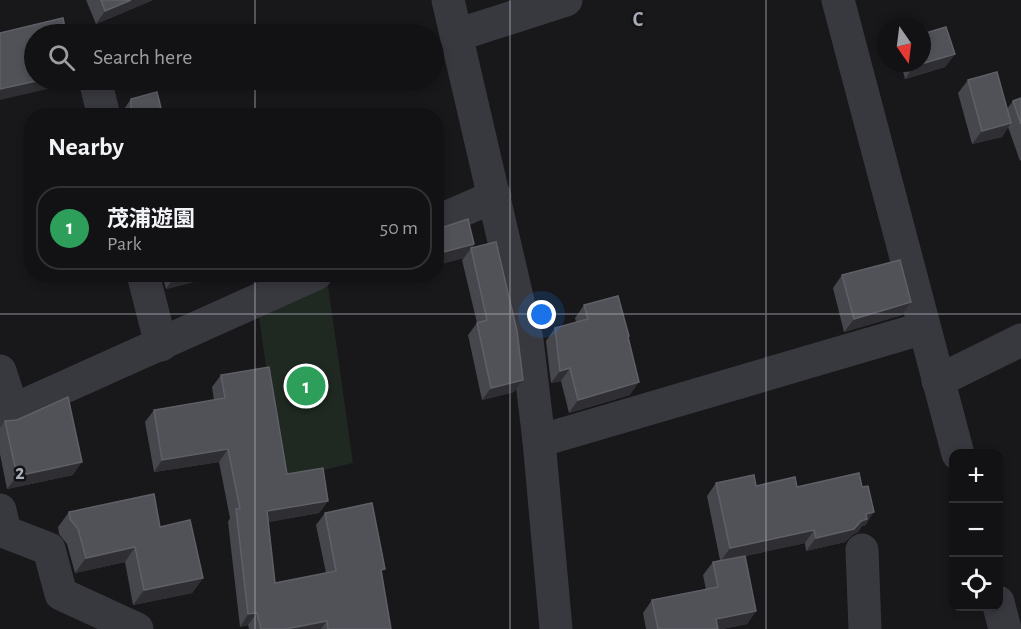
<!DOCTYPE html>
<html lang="en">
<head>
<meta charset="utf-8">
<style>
	body { margin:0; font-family:"Alegreya Sans","Noto Sans JP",sans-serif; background:#1f1f22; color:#f1f3f6 }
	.controls { position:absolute; right:18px; bottom:18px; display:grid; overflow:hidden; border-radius:12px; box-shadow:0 3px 9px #0003 }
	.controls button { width:54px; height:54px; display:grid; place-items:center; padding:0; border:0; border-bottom:2px solid #313134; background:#121114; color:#f1f3f6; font:30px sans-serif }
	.compass { position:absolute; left:877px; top:18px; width:54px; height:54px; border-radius:50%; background:#121114; box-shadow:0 3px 9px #0003; rotate:166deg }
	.you { position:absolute; left:542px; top:315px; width:21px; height:21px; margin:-15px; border:4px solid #fff; border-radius:50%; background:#1a73e8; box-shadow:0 0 0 9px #1a73e833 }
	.badge { display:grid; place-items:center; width:39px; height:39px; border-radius:50%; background:#fcc52d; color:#fff; font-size:20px; font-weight:700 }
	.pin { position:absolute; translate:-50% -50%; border:3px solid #fff; box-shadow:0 2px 6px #0006 }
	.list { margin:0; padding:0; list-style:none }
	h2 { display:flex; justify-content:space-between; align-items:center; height:78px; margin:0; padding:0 24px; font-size:26px }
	h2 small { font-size:20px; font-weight:400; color:#9c9da0 }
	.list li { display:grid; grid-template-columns:39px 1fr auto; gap:18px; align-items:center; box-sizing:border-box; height:84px; margin:0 12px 12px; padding:0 12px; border:2px solid #313134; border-radius:24px }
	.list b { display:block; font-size:22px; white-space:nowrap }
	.list p { margin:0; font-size:20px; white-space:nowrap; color:#9c9da0 }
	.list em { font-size:20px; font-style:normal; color:#9c9da0 }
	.icon { flex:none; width:33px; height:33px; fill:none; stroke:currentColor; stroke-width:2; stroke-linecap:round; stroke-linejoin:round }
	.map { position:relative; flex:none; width:1021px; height:629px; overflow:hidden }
	.search { position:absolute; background:#121114; box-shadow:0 3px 9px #0003; left:24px; top:24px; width:420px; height:66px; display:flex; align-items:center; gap:15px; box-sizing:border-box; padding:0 21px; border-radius:33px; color:#9c9da0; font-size:22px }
	.panel { position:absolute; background:#121114; box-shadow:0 3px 9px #0003; left:24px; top:108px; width:420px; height:174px; border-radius:24px }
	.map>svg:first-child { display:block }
	.green { fill:#1f2821 }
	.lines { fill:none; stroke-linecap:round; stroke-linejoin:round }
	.minor { stroke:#38393f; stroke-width:33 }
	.wall { fill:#46474c }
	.shaded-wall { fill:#2f2f33 }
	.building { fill:#515258; stroke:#5f6067; stroke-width:1.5 }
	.grid { fill:none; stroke:#a9adba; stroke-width:1.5; stroke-opacity:0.55 }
	.grid-label { font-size:20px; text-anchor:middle; font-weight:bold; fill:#a9adba; stroke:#131215; stroke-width:5; stroke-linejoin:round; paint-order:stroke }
</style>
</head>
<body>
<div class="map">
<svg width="1021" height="629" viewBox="0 0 1021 629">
	<rect width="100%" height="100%" fill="#18171a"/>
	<path class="green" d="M 327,278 L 353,463 L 282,480 L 258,310 Z"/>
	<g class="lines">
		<g class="minor">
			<path d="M 448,0 L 527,340 L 539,441 L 556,629"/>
			<path d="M 838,0 L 958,454"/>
			<path d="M 457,35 L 566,0"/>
			<path d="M 95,80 L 104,116"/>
			<path d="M 436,222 L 495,196"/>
			<path d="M 143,274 L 161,345"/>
			<path d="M 0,371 L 13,411"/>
			<path d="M 938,381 L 1021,340"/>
			<path d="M 0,416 L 316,274"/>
			<path d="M 539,441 L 924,328"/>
			<path d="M 0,510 L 5,532 L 49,549 L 61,594 L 137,629"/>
			<path d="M 862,550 L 865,629"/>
			<path d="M 998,602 L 1005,629"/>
		</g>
	</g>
	<g class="wall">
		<path d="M 86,0 L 153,0 L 96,24 Z"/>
		<path d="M 955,54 L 945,67 L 905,79 L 901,63 L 922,63 Z"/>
		<path d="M 968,80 L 1007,109 L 1013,101 L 1021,98 L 1021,160 L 1020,161 L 1008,127 L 1002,137 L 972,144 L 958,93 Z"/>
		<path d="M 131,99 L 163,116 L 122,116 L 122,112 Z"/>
		<path d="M 474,244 L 472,248 L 514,392 L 482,400 L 468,335 L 477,323 L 462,260 L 464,258 L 436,265 Z"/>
		<path d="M 162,274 L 225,274 L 166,289 Z"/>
		<path d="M 842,275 L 911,302 L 902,315 L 844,332 L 833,288 Z"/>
		<path d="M 584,305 L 628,338 L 630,395 L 569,413 L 561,381 L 551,383 L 546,341 L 555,328 L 576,322 L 575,318 Z"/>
		<path d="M 221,375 L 287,474 L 328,501 L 319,513 L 268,522 L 275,583 L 326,573 L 316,525 L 325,513 L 381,574 L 391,629 L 249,629 L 248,625 L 240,627 L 228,522 L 230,518 L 219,462 L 154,472 L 145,422 L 154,410 L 214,400 L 212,387 Z"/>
		<path d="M 5,421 L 73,475 L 7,489 L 0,454 L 0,428 Z"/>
		<path d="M 716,483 L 797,487 L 865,526 L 862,526 L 858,532 L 852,535 L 845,542 L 806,551 L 805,543 L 745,556 L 756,611 L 747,624 L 722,629 L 646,629 L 643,613 L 652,600 L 706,590 L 703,575 L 713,562 L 720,560 L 707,496 Z"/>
		<path d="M 69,512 L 160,527 L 203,578 L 192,593 L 133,605 L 125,562 L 75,573 L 67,544 L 59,534 L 58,527 Z"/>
	</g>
	<g class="shaded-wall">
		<path d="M 131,0 L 153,0 L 96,24 L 105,11 Z"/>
		<path d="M 955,54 L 945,67 L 905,79 L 914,66 Z"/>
		<path d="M 41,80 L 69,80 L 65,85 L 0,100 L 0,89 Z"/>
		<path d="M 1011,123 L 1002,137 L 972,144 L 982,131 Z"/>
		<path d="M 474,244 L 464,258 L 436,265 L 436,254 Z"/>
		<path d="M 179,274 L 225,274 L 166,289 L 175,275 Z"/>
		<path d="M 911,302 L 902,315 L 844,332 L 854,319 Z"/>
		<path d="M 570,368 L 561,381 L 551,383 L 560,371 Z"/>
		<path d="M 523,380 L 514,392 L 482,400 L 491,388 Z"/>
		<path d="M 639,382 L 630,395 L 569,413 L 578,400 Z"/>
		<path d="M 228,449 L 219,462 L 154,472 L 162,460 Z"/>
		<path d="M 82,462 L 73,475 L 7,489 L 17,476 Z"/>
		<path d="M 328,501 L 319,513 L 258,524 L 267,511 Z"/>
		<path d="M 874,512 L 865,526 L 862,526 L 858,532 L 852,535 L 845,542 L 806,551 L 816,538 L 866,514 Z"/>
		<path d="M 814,530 L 805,543 L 721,561 L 730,548 Z"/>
		<path d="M 135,547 L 125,562 L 75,573 L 86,558 Z"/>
		<path d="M 203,578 L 192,593 L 133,605 L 144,590 Z"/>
		<path d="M 756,611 L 747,624 L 722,629 L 709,629 L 716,619 Z"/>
		<path d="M 257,613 L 248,625 L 240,627 L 248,614 Z"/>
		<path d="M 327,621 L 321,629 L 286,629 Z"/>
	</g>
	<g class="building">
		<path d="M 101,0 L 131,0 L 105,11 Z"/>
		<path d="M 63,18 L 66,34 L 34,34 L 34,80 L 41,80 L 0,89 L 0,33 Z"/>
		<path d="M 946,27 L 955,54 L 914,66 L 913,63 L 922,63 L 922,34 Z"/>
		<path d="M 997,72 L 1011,123 L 982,131 L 968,80 Z"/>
		<path d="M 157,92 L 163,116 L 128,116 L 131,107 L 131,99 Z"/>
		<path d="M 1021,98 L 1021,124 L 1013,101 Z"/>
		<path d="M 468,219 L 474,244 L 436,254 L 436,225 L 444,227 Z"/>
		<path d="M 496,242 L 517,331 L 523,380 L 491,388 L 477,323 L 487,320 L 471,248 Z"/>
		<path d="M 900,260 L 911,302 L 854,319 L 842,275 Z"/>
		<path d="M 618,296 L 629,336 L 628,337 L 639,382 L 578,400 L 570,368 L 560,371 L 555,328 L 588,319 L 584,305 Z"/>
		<path d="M 269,367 L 287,474 L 323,468 L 328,501 L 267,511 L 275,583 L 336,571 L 325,513 L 372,503 L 385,569 L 381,570 L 391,629 L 328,629 L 327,621 L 286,629 L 261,629 L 257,613 L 248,614 L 236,509 L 240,509 L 228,449 L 162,460 L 154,410 L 225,398 L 221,375 Z"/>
		<path d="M 68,397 L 82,462 L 17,476 L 5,421 L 17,420 Z"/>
		<path d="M 859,473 L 862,487 L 868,486 L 874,512 L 866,514 L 867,519 L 861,521 L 854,529 L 816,538 L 814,530 L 730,548 L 716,483 L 754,475 L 756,486 L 795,477 L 797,487 Z"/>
		<path d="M 154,494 L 160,527 L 190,520 L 203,578 L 144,590 L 135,547 L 86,558 L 78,529 L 70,519 L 69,512 Z"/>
		<path d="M 745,556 L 756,611 L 716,619 L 718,629 L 658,629 L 652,600 L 718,587 L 713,562 Z"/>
	</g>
	<path class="grid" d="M 255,0 L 255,34M 510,0 L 510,629M 766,0 L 766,629M 255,80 L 255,116M 255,274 L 255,629M 0,314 L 1021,314"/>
	<g class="grid-label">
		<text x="638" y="26">C</text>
		<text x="20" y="479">2</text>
	</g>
</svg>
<div class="controls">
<button>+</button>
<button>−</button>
<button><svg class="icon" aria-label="locate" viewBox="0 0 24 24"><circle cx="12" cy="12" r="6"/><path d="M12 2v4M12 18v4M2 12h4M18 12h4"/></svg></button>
</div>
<svg class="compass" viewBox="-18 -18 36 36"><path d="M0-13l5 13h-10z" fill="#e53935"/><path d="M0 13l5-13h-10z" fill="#9c9da0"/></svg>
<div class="you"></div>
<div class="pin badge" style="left:306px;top:386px;background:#2e9e5b">1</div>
<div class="search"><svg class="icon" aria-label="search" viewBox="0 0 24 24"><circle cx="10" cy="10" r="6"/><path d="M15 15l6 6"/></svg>Search here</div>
<section class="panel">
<h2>Nearby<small></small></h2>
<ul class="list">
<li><span class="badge" style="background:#2e9e5b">1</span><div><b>茂浦遊園</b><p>Park</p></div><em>50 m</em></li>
</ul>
</section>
</div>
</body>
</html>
